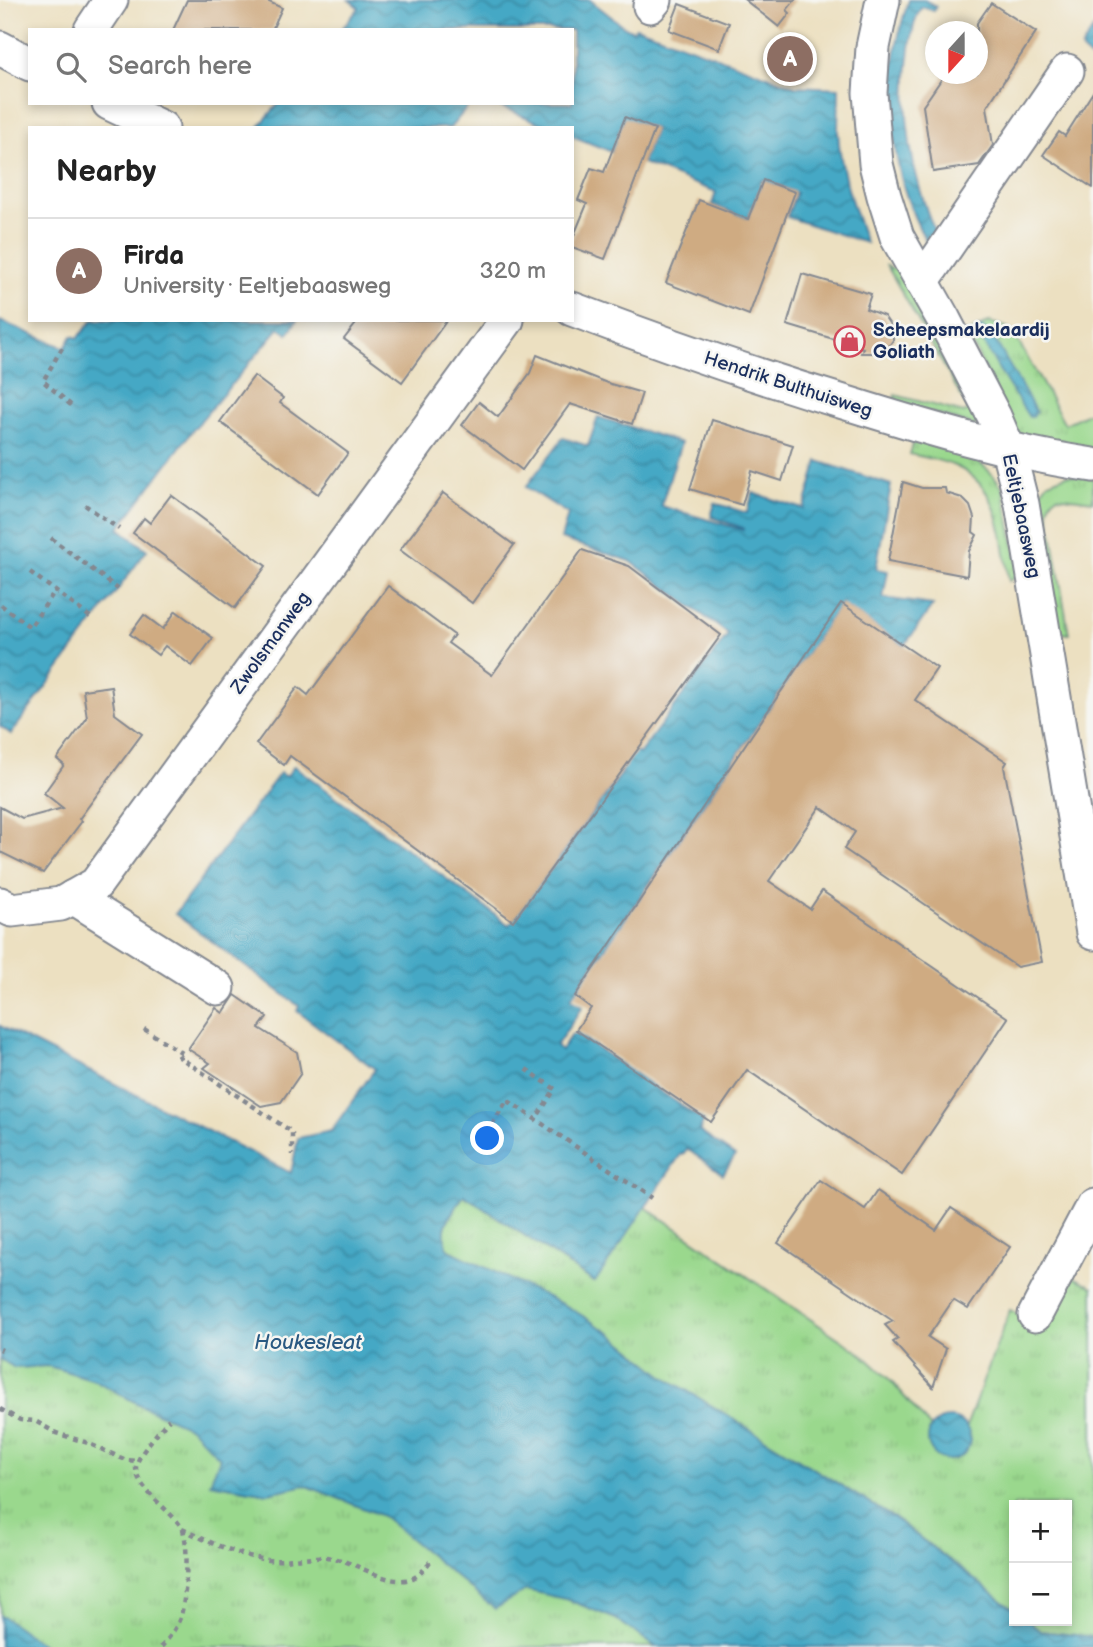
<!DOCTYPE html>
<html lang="en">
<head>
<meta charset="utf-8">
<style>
	body { margin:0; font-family:"Balsamiq Sans",sans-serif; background:#f2f2f2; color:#222 }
	.controls { position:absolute; right:21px; bottom:21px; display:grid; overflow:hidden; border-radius:0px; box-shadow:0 4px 10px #0003 }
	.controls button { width:63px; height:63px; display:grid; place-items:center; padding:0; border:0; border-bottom:2px solid #e0e0e0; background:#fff; color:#222; font:35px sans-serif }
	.compass { position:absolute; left:925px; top:21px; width:63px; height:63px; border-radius:50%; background:#fff; box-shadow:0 4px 10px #0003; rotate:201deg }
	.you { position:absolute; left:488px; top:1139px; width:24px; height:24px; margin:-18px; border:5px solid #fff; border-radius:50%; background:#1a73e8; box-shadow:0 0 0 10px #1a73e833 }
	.badge { display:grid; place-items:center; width:46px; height:46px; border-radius:50%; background:#b45309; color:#fff; font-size:23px; font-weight:700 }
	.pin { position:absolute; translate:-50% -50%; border:4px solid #fff; box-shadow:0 2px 7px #0006 }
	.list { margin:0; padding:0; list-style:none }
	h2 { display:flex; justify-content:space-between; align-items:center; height:91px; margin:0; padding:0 28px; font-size:30px }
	h2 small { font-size:23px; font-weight:400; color:#767676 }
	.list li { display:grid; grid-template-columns:46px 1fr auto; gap:21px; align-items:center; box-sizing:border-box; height:105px; padding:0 28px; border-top:2px solid #e0e0e0 }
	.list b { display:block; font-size:26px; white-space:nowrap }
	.list p { margin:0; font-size:23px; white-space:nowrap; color:#767676 }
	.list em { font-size:23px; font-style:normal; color:#767676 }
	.icon { flex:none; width:38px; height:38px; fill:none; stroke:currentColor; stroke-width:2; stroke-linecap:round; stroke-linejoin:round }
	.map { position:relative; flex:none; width:1093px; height:1647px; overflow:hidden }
	.search { position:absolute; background:#fff; box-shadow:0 4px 10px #0003; left:28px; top:28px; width:546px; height:77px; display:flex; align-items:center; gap:18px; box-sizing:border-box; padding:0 24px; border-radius:0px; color:#767676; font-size:26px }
	.panel { position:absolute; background:#fff; box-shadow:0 4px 10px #0003; left:28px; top:126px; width:546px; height:196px; border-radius:0px }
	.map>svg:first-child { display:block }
	.grass { fill:url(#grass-tufts); stroke:#5a8476; stroke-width:2 }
	.water { fill:url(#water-waves); stroke:#306c92; stroke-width:2 }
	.building { fill:#cfab82 }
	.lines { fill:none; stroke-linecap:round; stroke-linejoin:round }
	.minor-casing { stroke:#848890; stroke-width:37 }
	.path { stroke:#848890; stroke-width:4.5; stroke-dasharray:5 5; stroke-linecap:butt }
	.minor { stroke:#fff; stroke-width:33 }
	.labels { text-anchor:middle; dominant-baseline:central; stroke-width:5; stroke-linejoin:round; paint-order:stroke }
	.poi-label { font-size:19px; font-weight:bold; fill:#1b2f5e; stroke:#f6f6f2; text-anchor:start }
	.street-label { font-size:19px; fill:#1b2f5e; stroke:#f6f6f2 }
	.water-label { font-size:21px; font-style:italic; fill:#2a5982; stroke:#f6f6f2 }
</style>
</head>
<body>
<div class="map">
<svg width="1093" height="1647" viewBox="0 0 1093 1647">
	<defs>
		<pattern id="grass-tufts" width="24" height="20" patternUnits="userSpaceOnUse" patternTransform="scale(1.75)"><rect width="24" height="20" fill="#9ad88d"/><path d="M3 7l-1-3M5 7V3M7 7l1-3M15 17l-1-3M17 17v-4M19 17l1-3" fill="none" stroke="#84ba7c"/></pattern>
		<pattern id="water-waves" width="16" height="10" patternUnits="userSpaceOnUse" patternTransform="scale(1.75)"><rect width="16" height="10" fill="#45a8c5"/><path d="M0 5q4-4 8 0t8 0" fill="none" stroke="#3989a3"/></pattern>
	</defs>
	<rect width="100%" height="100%" fill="#f6f6f2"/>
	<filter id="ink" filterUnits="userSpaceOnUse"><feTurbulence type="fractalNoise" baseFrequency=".0143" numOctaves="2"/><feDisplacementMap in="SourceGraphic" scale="14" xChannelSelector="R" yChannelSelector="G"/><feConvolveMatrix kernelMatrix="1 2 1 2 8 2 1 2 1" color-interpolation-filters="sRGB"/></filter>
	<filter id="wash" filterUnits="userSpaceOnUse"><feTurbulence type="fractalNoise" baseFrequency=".00686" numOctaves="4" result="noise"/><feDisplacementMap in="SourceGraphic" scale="28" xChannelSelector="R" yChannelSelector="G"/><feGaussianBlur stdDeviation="1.57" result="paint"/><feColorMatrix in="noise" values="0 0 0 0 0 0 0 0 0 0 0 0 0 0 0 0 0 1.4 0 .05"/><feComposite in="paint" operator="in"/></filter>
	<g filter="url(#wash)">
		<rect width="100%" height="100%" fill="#ece0c1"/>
		<g class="grass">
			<path d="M 887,266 L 910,275 L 980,422 L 975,426 L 894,401 L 895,395 L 964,413 L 969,410 Z"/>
			<path d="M 989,322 L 1006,327 L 1013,332 L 1065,424 L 1092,411 L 1093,413 L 1093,453 L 1036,445 L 1015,431 L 967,333 Z"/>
			<path d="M 917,441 C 956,452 979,452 1003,488 L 1020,575 L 1009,581 C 1002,539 1002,488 957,467 C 943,460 925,458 910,454 L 913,444 Z"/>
			<path d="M 1067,475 L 1093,478 L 1093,501 L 1057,496 L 1051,501 L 1048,510 L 1069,634 L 1060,633 L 1037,497 L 1048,482 Z"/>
			<path d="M 464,1195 L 594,1282 L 645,1207 L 863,1355 L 890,1380 L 931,1428 L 929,1431 L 954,1460 L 966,1451 L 967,1429 L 966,1427 L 1010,1310 L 1045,1329 L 1074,1277 L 1093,1287 L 1093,1637 L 1040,1631 L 1028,1621 L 1067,1621 L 1067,1505 L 1014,1505 L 1014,1610 L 896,1519 L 665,1377 L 613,1335 L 568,1307 L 449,1250 C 436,1227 453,1214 464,1195 Z"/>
			<path d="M 0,1359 L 15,1368 L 48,1366 L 95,1380 L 144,1407 L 191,1428 L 220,1458 L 210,1483 L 268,1493 L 305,1485 L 383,1516 L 495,1609 L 526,1589 L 569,1600 L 616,1619 L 656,1647 L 46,1647 L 0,1616 Z"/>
		</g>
		<g class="water">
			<path d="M 349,0 L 590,0 L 623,26 L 633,31 L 636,27 L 795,86 L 839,88 C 839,103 838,118 838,132 C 840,170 853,208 866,243 L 787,217 L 796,193 L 763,180 L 748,219 L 712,205 L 716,192 L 642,163 L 655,129 L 625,118 L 612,152 L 572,136 L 572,128 L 552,128 L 492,103 L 572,103 L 572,30 L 341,30 L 359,8 Z"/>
			<path d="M 909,0 L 924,0 L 936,6 L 934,11 L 922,7 C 914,16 912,36 910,48 C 900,114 911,174 936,235 L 933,243 L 927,243 C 887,171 881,77 909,0 Z"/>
			<path d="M 1093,29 L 1093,60 L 1081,49 Z"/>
			<path d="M 279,103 L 471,103 L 450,128 L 258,128 Z"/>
			<path d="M 93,320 L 297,320 L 288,334 L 279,328 L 192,431 L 119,528 L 147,550 L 11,734 L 0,726 L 0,321 L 65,348 L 72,336 L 78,338 Z"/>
			<path d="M 982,328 L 991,333 L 1036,412 L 1033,417 L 1029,417 L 1002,375 L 978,333 L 978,329 Z"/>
			<path d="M 598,417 L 681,443 L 661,506 L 743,530 L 743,528 L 711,517 L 715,503 L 747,513 L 753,493 L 804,509 L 818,461 L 891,485 L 876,569 L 888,571 L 883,598 L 933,605 L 904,646 L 841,604 L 571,998 L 583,1006 L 556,1046 L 561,1050 L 571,1035 L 577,1034 L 704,1121 L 699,1131 L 735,1156 L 723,1174 L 687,1149 L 683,1155 L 681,1154 L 595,1282 L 464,1195 C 452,1213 437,1228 449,1250 L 568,1307 L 613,1335 L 665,1377 L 895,1519 L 1014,1610 L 1014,1621 L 1028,1621 L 1040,1631 L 1093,1637 L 1093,1647 L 656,1647 L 616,1619 L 569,1600 L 526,1590 L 495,1609 L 383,1516 L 305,1485 L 268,1493 L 210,1483 L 220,1458 L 191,1428 L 144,1407 L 95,1380 L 48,1366 L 15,1368 L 0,1359 L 0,1026 L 291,1173 L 298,1138 L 331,1131 L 375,1069 L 297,1011 L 299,1006 L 175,914 L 280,773 L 286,777 L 294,766 L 509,925 L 623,772 L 544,713 L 558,693 L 639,754 L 728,634 L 630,561 L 561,539 L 568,514 L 526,487 L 563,438 L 588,446 Z"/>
			<circle cx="949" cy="1439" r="21"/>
			<path d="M 0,1616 L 5,1618 L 46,1647 L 0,1647 Z"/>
		</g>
		<g id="blocks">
			<g class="building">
				<path d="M 187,0 L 265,0 L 282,8 L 272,30 L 173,30 Z"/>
				<path d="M 745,0 L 795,0 L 787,10 L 790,13 L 779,27 Z"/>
				<path d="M 991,3 L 1036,32 L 987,107 L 993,145 L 979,165 L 933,172 L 923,106 L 945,74 L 977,74 L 977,23 Z"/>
				<path d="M 679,4 L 729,23 L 719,49 L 669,30 Z"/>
				<path d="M 1093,92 L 1093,188 L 1043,155 L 1059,132 L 1065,136 Z"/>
				<path d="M 625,117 L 655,129 L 605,259 L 572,247 L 572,240 L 587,204 L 578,200 L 591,168 L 604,172 Z"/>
				<path d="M 763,180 L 795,192 L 749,315 L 666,283 L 699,200 L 748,219 Z"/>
				<path d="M 802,274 L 871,294 L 866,309 L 884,316 L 893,329 L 893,340 L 887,349 L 878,353 L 861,353 L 863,348 L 787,325 Z"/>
				<path d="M 359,320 L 447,320 L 402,382 L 344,339 Z"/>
				<path d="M 537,355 L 607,383 L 642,393 L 632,424 L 570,404 L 522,470 L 462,425 L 479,402 L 498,417 L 530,373 Z"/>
				<path d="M 254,376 L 283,398 L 280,403 L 348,453 L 318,494 L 220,422 Z"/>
				<path d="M 712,420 L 793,445 L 782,481 L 752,471 L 742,505 L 690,489 Z"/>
				<path d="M 903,482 L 922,488 L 945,488 L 946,493 L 962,498 L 970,506 L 974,518 L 973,532 L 977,535 L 969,551 L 967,576 L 888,561 Z"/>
				<path d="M 443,493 L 514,545 L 472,603 L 400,550 Z"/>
				<path d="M 171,495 L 266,566 L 235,608 L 133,533 L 144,518 L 150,523 Z"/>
				<path d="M 582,550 L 629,566 L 721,635 L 513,921 L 290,756 L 284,765 L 256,744 L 298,687 L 308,695 L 388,586 L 454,635 L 448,643 L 492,675 Z"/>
				<path d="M 841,603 L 937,668 L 915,700 L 1007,762 L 1004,767 L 1042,962 L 1017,967 L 844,849 L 855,832 L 820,807 L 769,881 L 810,909 L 822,891 L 1008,1018 L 902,1175 L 747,1070 L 711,1122 L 576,1030 L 591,1008 L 575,996 Z"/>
				<path d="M 176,611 L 213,638 L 192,666 L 165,646 L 158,655 L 130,634 L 144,615 L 163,629 Z"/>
				<path d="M 111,686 L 115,714 L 142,734 L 79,819 L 82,821 L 43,873 L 0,852 L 0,807 L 22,819 L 63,808 L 44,793 L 64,765 L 57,759 L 87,718 L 83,690 Z"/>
				<path d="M 235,995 L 267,1017 L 259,1028 L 297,1052 L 301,1073 L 281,1102 L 261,1106 L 204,1068 L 210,1063 L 188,1049 L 216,1008 L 223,1013 Z"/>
				<path d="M 821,1180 L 865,1209 L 878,1190 L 936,1230 L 951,1208 L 1010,1247 L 968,1309 L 953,1300 L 928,1337 L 946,1349 L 933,1387 L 893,1342 L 898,1339 L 885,1325 L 893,1321 L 778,1243 Z"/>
			</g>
		</g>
	</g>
	<g filter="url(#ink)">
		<use href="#blocks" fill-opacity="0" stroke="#848890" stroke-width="2"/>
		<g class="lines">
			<defs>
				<g id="minor">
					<path d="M 883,0 L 873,47 L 870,93 L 876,164 L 884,196 L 897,237 L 944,320 L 994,416 L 1008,449 L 1022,504 L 1093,933"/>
					<path d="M 650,6 L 655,0"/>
					<path d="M 91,30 L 111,0"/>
					<path d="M 0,48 L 30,64"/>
					<path d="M 109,103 L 162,128"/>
					<path d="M 922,282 L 1067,71"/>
					<path d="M 572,309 C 664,344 756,376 850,404 C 930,429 1010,453 1093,465"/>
					<path d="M 73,897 L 218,988"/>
					<path d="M 0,904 L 12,910 L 61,904 L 96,884 L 507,320"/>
					<path d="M 1035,1315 L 1093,1205"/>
				</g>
			</defs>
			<use href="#minor" class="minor-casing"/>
			<g class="path">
				<path d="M 62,348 L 43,381 L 72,406"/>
				<path d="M 85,505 L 119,529"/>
				<path d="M 51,538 L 118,589"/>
				<path d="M 30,572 L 94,620"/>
				<path d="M 1,605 L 30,627 L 55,591"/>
				<path d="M 144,1029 L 184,1054 L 179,1057 L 292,1132 L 292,1155"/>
				<path d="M 526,1069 L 555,1089 L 535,1120"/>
				<path d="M 487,1133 L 507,1100 L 652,1198"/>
				<path d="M 0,1349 L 2,1350"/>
				<path d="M 0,1409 L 20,1420 L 35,1421 L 56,1433 L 85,1442 L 126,1460 L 137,1461"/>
				<path d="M 182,1529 C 209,1542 239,1556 268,1560 C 290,1562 312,1554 333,1558 C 356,1562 387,1586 410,1579 C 421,1576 426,1566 433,1558"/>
				<path d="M 161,1647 C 169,1639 178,1625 181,1615 C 186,1597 190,1544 182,1528 C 171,1510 137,1490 136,1468 C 136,1456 161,1429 169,1419"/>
			</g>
			<use href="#minor" class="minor"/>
		</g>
	</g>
	<defs>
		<symbol id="shop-ring" viewBox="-11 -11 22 22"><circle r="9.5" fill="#f6f6f2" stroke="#d1495b" stroke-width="1.5"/><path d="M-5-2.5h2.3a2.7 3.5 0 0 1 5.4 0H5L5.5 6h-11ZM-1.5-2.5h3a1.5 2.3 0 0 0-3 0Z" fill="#d1495b"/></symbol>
	</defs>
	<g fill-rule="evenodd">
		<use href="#shop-ring" x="832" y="324" width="35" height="35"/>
	</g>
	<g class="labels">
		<g class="poi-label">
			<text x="873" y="330">Scheepsmakelaardij<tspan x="873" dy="22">Goliath</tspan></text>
		</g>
		<g class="street-label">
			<text transform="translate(788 385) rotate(18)">Hendrik Bulthuisweg</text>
			<text transform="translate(1021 516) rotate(78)">Eeltjebaasweg</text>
			<text transform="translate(271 643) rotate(-54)">Zwolsmanweg</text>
		</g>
		<g class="water-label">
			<text x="308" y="1342">Houkesleat</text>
		</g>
	</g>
</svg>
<div class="controls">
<button>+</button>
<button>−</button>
</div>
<svg class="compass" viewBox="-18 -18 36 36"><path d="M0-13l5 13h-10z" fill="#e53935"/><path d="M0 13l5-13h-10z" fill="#767676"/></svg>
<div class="you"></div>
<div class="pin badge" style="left:790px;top:59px;background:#8d6e63">A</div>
<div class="search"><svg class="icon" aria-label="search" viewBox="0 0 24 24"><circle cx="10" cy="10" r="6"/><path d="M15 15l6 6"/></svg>Search here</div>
<section class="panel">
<h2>Nearby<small></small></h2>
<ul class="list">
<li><span class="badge" style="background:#8d6e63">A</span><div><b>Firda</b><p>University · Eeltjebaasweg</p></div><em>320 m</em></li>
</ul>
</section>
</div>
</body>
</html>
